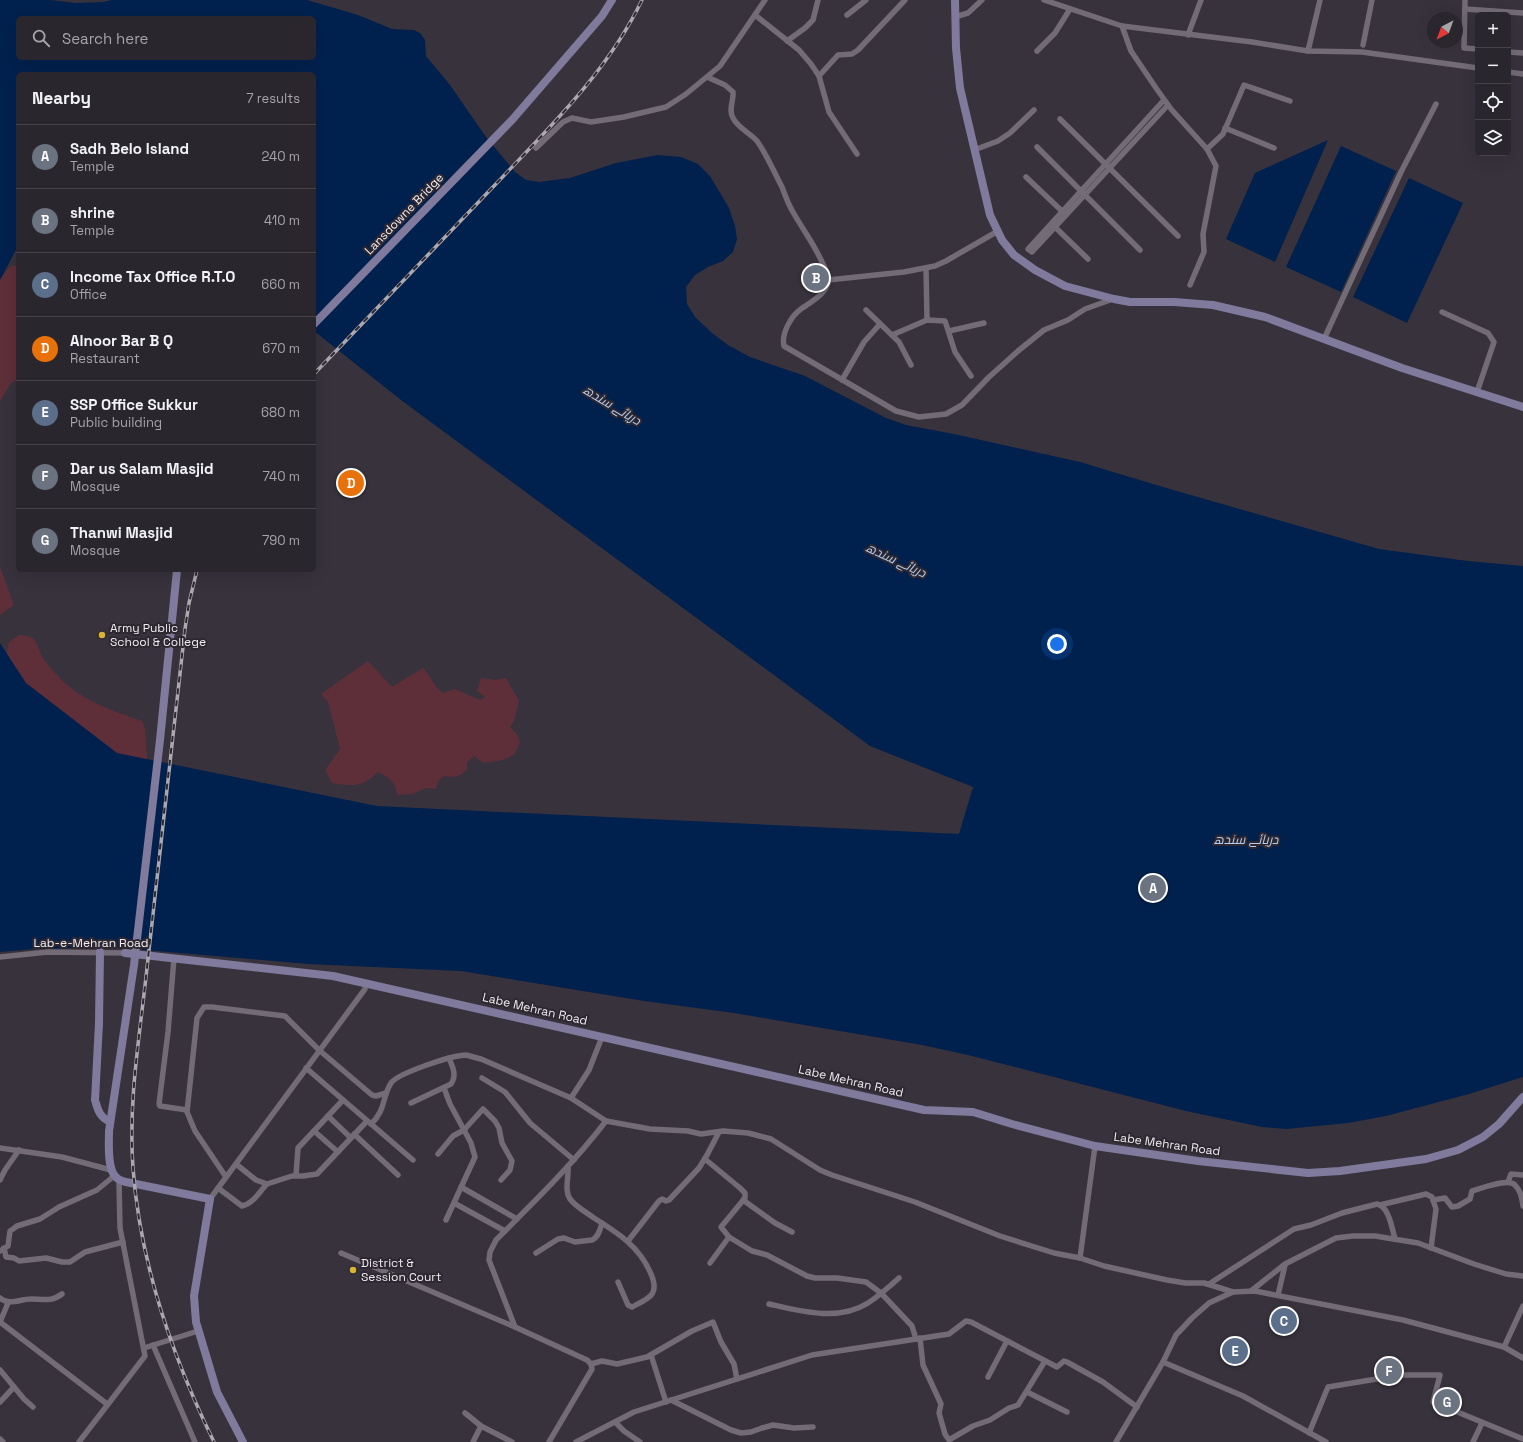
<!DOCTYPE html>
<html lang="en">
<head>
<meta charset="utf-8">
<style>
	body { margin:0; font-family:"Space Grotesk",Cairo,sans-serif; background:#322e35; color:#f1f3f6 }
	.controls { position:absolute; right:12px; top:12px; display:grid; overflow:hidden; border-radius:6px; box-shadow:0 4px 16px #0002 }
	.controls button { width:36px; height:36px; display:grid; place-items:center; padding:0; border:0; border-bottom:1px solid #464349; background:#2a262d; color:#f1f3f6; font:20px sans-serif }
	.compass { position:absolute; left:1427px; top:12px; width:36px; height:36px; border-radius:50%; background:#2a262d; box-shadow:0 4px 16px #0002; rotate:221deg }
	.you { position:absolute; left:1057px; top:644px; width:14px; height:14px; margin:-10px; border:3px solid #fff; border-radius:50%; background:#1a73e8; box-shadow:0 0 0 6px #1a73e833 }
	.badge { display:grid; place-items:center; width:26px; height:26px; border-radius:50%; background:#d9b334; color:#fff; font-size:13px; font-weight:700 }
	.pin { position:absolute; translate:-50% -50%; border:2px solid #fff; box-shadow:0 1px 4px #0006 }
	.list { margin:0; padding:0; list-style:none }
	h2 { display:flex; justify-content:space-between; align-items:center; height:52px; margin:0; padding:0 16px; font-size:17px }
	h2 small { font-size:13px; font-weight:400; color:#a5a5aa }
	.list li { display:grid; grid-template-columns:26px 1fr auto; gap:12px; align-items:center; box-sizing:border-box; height:64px; padding:0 16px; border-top:1px solid #464349 }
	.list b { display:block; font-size:15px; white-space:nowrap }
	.list p { margin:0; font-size:13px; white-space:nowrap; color:#a5a5aa }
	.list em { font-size:13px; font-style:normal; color:#a5a5aa }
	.icon { flex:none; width:22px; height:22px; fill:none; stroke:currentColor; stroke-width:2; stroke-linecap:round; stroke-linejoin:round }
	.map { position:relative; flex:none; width:1523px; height:1442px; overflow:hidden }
	.search { position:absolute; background:#2a262d; box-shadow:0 4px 16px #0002; left:16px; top:16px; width:300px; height:44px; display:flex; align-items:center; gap:10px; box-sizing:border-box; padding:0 14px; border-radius:6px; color:#a5a5aa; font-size:15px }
	.panel { position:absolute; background:#2a262d; box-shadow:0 4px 16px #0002; left:16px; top:72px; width:300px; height:500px; border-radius:6px }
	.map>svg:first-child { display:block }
	.green { fill:#5e2f39 }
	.water { fill:#00214e; fill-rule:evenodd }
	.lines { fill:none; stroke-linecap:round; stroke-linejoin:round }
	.street { stroke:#736c77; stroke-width:5.5 }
	.secondary { stroke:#807a9d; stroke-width:8 }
	.rail-casing { stroke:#ada8af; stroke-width:3.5 }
	.rail { stroke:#2e2831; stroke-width:2; stroke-dasharray:6; stroke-linecap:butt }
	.poi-dot { fill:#d9b334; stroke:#2e2831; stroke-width:1.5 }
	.labels { text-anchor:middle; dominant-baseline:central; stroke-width:4; stroke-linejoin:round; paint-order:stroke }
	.street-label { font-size:12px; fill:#f0ecf2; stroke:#2e2831 }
	.poi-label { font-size:12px; fill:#f0ecf2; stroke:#2e2831; text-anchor:start }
	.water-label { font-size:13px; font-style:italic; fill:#b4cdf1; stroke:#2e2831 }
</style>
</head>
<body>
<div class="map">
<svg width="1523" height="1442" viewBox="0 0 1523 1442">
	<rect width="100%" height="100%" fill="#38323c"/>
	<g class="green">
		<path d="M 10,266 L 18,266 L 18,379 L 11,383 L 0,401 L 0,280 Z"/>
		<path d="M 0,567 L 14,605 L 0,615 Z"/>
		<path d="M 19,635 C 39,636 35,644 43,658 C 47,664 52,670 57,675 C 79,700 111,710 142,721 L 145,728 L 148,770 L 56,720 L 5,660 L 9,642 Z"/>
		<path d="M 368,661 L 392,687 L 423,668 C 432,677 432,685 443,693 L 455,689 L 480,700 L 485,697 L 477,691 L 481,678 L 495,680 L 506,678 L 519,701 L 514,721 L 510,727 L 517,734 L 520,742 C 513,763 502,759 483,763 L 474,756 L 467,762 L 467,769 C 460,777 455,778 444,776 L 438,781 L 436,789 L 426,788 L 412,794 L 398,795 C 394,782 391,778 378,772 C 362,788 353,786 332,783 L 325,770 L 340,749 L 328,702 L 321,694 Z"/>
	</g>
	<g class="water">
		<path d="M 0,0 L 51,0 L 75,3 L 103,2 L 112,0 L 307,0 L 358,15 L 392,29 L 414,30 L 420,33 L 425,40 L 426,56 L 450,85 L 486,137 L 515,172 L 526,180 L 539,182 L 570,178 L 616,163 L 658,155 L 681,157 L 698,164 L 710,176 L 729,208 L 735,226 L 737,239 L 733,252 L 723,261 L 708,267 L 695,275 L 686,287 L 687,304 L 695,317 L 712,333 L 728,345 L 750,357 L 805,376 L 886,418 L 906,425 L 954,434 L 1080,462 L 1163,487 L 1379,549 L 1468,561 L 1523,566 L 1523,1077 L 1469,1094 L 1386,1116 L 1348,1123 L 1286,1129 L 1262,1127 L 1186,1111 L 968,1055 L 922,1045 L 734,1013 L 644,1001 L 461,971 L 308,964 L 110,947 L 35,949 L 0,952 L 0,643 L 26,683 L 117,753 L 377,806 L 959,834 L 973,787 L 870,746 L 401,400 L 314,331 L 314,74 L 18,74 L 18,246 L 0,280 ZM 18,18 L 314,18 L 314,58 L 18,58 Z"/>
		<path d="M 1328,140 L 1275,262 L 1226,239 L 1255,173 Z"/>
		<path d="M 1341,146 L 1396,171 L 1341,292 L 1286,267 Z"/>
		<path d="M 1409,178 L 1463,203 L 1407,323 L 1353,297 Z"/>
	</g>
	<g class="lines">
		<g class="street">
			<path d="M 1044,0 L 1122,26 L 1252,42 L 1308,51 L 1362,52 L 1478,68"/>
			<path d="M 1465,0 L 1464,48 L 1478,49"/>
			<path d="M 1465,9 L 1523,13"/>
			<path d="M 755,15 L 799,50 L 811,64 L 819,76 L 829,112 L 857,154"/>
			<path d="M 847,15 L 866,0"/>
			<path d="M 955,17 L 968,13 L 982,0"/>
			<path d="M 1122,26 L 1131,51 L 1156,88 L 1171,109 L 1207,149 L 1216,166 L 1203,234 L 1204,252 L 1190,285"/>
			<path d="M 1188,35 L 1201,0"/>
			<path d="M 787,41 L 805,28 L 813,20 L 818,0"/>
			<path d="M 1363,45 L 1372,0"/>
			<path d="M 1037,51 L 1055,33 L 1070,9"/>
			<path d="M 1308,51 L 1320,0"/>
			<path d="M 1508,52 L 1523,53"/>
			<path d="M 1508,72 L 1523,74"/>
			<path d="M 819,76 L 838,55 L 852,54 L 858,50 L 905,0"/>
			<path d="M 707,77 L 725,85 L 733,92 C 734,100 728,110 733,118 C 738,128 750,133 757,141 C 767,155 774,172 782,187 C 785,195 788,204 793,212 C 803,230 813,242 822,262 C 824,266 827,271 828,276 C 832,291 811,302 801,309 C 791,316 781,334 784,346 L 896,411 L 919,417 L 946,414 L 962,405 L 989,377 L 1018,351 L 1044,330 L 1068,320 L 1085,309 L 1113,299"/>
			<path d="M 1164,100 L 1028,249 L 1032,252 L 1168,105"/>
			<path d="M 1060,119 L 1178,236"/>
			<path d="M 1225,128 L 1274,148"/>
			<path d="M 1037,147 L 1140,250"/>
			<path d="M 536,148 L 563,122 L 572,118 L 591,122 L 624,117 L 666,107 L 686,94 L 720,66 L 765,0"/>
			<path d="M 1207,149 L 1223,134 L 1244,85 L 1290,101"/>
			<path d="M 974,150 L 998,141 L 1010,133 L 1034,110"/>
			<path d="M 1026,177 L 1064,213"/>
			<path d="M 1055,227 L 1088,259"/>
			<path d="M 926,268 L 927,320"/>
			<path d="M 828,280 L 904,272 L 935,266 L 946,261 L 998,231"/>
			<path d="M 866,310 L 899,342 L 911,365"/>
			<path d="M 1442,312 L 1488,333 L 1494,342 L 1477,392"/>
			<path d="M 949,331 L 984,323"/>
			<path d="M 892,335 L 927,320 L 945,321 L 955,352 L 971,376"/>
			<path d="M 1324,339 L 1401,172 L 1436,104"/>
			<path d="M 842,380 L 864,342 L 880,324"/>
			<path d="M 0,957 L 48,952 L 125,953"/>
			<path d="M 174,958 L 168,1032 L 159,1104 L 160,1106 L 187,1110"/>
			<path d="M 306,1068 L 413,1160"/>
			<path d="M 482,1078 L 505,1092 L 530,1123 L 574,1160"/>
			<path d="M 444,1088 L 450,1104 L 471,1143 L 475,1157 L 446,1220"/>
			<path d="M 571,1098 L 589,1070 L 602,1037"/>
			<path d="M 411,1103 L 451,1084 C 457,1075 453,1068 449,1058"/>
			<path d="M 328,1116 L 351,1138"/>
			<path d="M 371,1124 C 386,1110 382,1097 391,1083 C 398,1073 453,1055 466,1055 C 471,1056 476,1058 481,1059 L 571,1098 L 606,1121 L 650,1129 L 688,1131 L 701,1134 L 723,1131 L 748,1133 L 771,1139 L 820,1170 L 832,1175 L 915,1202 L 1000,1236 L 1054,1253 L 1080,1258 L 1104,1266 L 1167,1280 L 1185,1283 L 1204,1283 L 1233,1292 L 1255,1291 L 1403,1320 L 1504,1347 L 1523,1358"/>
			<path d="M 314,1131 L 338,1152"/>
			<path d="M 354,1134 L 398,1175"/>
			<path d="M 0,1148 L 62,1157 L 111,1170"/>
			<path d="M 438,1154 L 453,1136 L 464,1130 L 483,1109 L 495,1121 L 499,1128 L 502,1143 L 512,1161 L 510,1170 L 501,1180"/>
			<path d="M 705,1159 L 740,1188 L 745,1193 L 745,1198 L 721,1227 L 729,1237"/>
			<path d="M 236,1164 L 256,1180 L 267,1184 L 292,1176 L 303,1176 L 317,1174 L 367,1121"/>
			<path d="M 568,1166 C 569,1177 564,1190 570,1199 C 576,1207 586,1212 594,1218 C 618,1233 640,1247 651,1274 C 660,1295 649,1298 632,1307 L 628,1305 L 618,1282"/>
			<path d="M 296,1175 L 298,1148 L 343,1100"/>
			<path d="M 226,1177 L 195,1131 L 187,1112 L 197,1018 L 204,1007 L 212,1007 L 285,1016 L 319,1050 L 372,1095 L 376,1096 L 386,1093"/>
			<path d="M 0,1180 L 5,1170 L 19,1150"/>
			<path d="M 1508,1182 L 1511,1174 L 1523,1175"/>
			<path d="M 461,1187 L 517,1219"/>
			<path d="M 218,1188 L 242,1206 C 253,1204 260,1191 267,1184"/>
			<path d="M 210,1199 L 365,989"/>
			<path d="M 743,1200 L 775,1223 L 792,1232"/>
			<path d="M 1433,1200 L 1445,1198 L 1452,1207 L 1458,1206 L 1470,1199 L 1472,1191 C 1482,1188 1508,1178 1515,1185 C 1521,1191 1522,1199 1523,1206"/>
			<path d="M 454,1203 L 505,1231"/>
			<path d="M 1380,1205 L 1426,1194 L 1432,1197 L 1436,1209 L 1431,1248"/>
			<path d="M 628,1241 L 659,1201 L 662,1199 L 666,1201 L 669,1200 L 699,1168 L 707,1155 L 719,1132"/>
			<path d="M 4,1248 L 6,1257 L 14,1258 L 19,1261 L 46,1258 L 62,1262 L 70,1262 L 85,1252 L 123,1242"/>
			<path d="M 0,1251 L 8,1246 L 10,1231 L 13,1229 L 17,1226 L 40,1219 L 59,1207 L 97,1190 L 114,1176"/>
			<path d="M 341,1253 L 515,1327"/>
			<path d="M 536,1253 L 558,1239 L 564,1238 L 575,1242 L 592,1240 C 599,1237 600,1229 602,1223"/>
			<path d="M 1080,1258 L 1095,1146"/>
			<path d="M 710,1263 L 729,1237 L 752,1251 L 767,1255 L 807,1276 L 815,1278 L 837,1278 L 866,1282 L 881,1293 L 912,1326 L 916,1339"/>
			<path d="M 1209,1284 L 1294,1229 L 1311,1225 L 1342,1213 L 1377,1204 C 1389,1206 1392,1229 1395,1239"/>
			<path d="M 1251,1291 L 1285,1264 L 1336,1238 L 1353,1236 L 1375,1236 L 1418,1243 L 1474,1264 L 1506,1274 L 1523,1276"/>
			<path d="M 1278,1295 L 1285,1265"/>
			<path d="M 0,1298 C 9,1306 20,1299 31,1299 C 43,1299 52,1302 62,1294"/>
			<path d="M 769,1304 C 800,1311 838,1322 868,1303 C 879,1296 889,1287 899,1278"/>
			<path d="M 0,1322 L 107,1404"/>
			<path d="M 0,1322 L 8,1303"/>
			<path d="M 920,1338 L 923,1365 L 941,1404 L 939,1413 L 945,1434 L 949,1440 L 973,1426 L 990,1420 L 1009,1408 L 1018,1405 L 1045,1361"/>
			<path d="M 153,1345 L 195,1442"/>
			<path d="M 1504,1347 L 1523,1306"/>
			<path d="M 144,1348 L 198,1331"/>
			<path d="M 651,1355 L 666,1402"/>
			<path d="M 1163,1362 L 1243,1396 L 1326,1442"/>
			<path d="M 591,1364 L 602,1361 L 617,1364 L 647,1357 L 692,1331 L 713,1322 L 721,1342 L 734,1364 L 737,1379"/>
			<path d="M 0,1370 L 24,1399 L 33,1407"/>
			<path d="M 988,1377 L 1007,1341"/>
			<path d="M 1027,1392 L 1067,1412"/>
			<path d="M 671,1400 L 731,1430 L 741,1433 L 751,1432 L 762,1428 L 773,1425 L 794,1428 L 813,1427"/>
			<path d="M 0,1402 L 14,1387"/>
			<path d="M 465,1413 L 481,1426 L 512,1442"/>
			<path d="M 615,1422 L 624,1431 L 640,1442"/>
			<path d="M 1309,1433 L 1328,1387 L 1401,1375 L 1440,1375 L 1433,1402 L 1523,1439"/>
			<path d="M 0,1439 L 3,1442"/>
			<path d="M 79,1442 L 145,1356 L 120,1228 L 119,1180"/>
			<path d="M 473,1442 L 481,1426"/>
			<path d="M 549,1442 L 592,1369 L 591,1364 L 587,1360 L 515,1327 L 489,1260 L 490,1252 L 496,1240 C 534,1202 573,1164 606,1121"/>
			<path d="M 576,1442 L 634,1412 L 812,1355 L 949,1334 L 966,1321 L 971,1322 L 1057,1367 L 1064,1361 L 1067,1362 L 1103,1382 L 1137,1407"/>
			<path d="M 1116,1442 L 1163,1362 L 1176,1335 L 1192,1318 L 1209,1303 L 1233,1292"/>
			<path d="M 1473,1442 L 1482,1423"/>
		</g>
		<g class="secondary">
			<path d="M 955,0 L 956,48 L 960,88 L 990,215 L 1002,240 L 1014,255 L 1035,270 L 1065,286 L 1114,299 L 1130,302 L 1174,302 L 1213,305 L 1265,317 L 1402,368 L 1523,407"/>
			<path d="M 314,324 L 512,120 L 602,16 L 612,0"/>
			<path d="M 177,570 L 160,740 L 134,965 L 109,1131 C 109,1142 107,1167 115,1176 C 117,1179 122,1181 126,1182 L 210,1199 L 194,1296 L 196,1322 L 217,1392 L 243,1442"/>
			<path d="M 100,952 L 99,1023 L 95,1100 C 98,1111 100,1117 110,1122"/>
			<path d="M 125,953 L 333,976 L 924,1110 L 973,1112 L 1012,1124 L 1095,1146 L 1198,1161 L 1308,1173 L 1340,1171 L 1426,1159 L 1458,1150 L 1483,1137 L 1499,1124 L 1523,1097"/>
		</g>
		<defs>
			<g id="rail">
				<path d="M 314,374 C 373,312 432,250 492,188 C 547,130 607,73 642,0"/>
				<path d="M 197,570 L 189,603 L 185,629 C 172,742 159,855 147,968 C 140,1034 128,1101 133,1168 C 140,1264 172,1356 214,1442"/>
			</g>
		</defs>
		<use href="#rail" class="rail-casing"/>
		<use href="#rail" class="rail"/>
	</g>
	<g class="poi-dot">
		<circle cx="102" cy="635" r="4"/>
		<circle cx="353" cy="1270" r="4"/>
	</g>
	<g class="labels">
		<g class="street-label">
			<text transform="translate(404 214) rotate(-46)">Lansdowne Bridge</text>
			<text x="91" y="943">Lab-e-Mehran Road</text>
			<text transform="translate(535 1009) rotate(13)">Labe Mehran Road</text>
			<text transform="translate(851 1081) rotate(13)">Labe Mehran Road</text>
			<text transform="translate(1167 1144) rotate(8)">Labe Mehran Road</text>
		</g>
		<g class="poi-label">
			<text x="110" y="628">Army Public<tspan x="110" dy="14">School &amp; College</tspan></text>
			<text x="361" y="1263">District &amp;<tspan x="361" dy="14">Session Court</tspan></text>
		</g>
		<g class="water-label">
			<text transform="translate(612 405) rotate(31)">دریائے سندھ</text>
			<text transform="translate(896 560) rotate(25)">دریائے سندھ</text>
			<text x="1246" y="839">دریائے سندھ</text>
		</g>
	</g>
</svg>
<div class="controls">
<button>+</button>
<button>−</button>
<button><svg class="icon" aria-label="locate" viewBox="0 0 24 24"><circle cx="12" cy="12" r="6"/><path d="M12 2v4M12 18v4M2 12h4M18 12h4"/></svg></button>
<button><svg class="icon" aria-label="layers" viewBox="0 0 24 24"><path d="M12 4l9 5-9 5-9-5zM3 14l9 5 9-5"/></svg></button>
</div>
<svg class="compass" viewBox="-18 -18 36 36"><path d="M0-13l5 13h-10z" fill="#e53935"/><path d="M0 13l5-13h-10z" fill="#a5a5aa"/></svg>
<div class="you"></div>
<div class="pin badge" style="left:1153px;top:888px;background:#6b7280">A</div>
<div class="pin badge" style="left:816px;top:278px;background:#6b7280">B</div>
<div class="pin badge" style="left:1284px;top:1321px;background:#5c6f8a">C</div>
<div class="pin badge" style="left:351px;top:483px;background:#e8710a">D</div>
<div class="pin badge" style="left:1235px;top:1351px;background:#5c6f8a">E</div>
<div class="pin badge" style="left:1389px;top:1371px;background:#6b7280">F</div>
<div class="pin badge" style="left:1447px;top:1402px;background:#6b7280">G</div>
<div class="search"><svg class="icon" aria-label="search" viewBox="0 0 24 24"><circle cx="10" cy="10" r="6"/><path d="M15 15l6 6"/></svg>Search here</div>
<section class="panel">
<h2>Nearby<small>7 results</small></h2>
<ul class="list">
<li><span class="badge" style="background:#6b7280">A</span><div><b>Sadh Belo Island</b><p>Temple</p></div><em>240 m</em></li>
<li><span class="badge" style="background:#6b7280">B</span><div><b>shrine</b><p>Temple</p></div><em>410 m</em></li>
<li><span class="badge" style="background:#5c6f8a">C</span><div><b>Income Tax Office R.T.O</b><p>Office</p></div><em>660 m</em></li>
<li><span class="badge" style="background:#e8710a">D</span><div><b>Alnoor Bar B Q</b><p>Restaurant</p></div><em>670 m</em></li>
<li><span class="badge" style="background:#5c6f8a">E</span><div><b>SSP Office Sukkur</b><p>Public building</p></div><em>680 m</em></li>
<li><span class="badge" style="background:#6b7280">F</span><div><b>Dar us Salam Masjid</b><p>Mosque</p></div><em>740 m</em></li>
<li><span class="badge" style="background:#6b7280">G</span><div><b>Thanwi Masjid</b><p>Mosque</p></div><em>790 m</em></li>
</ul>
</section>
</div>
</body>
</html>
